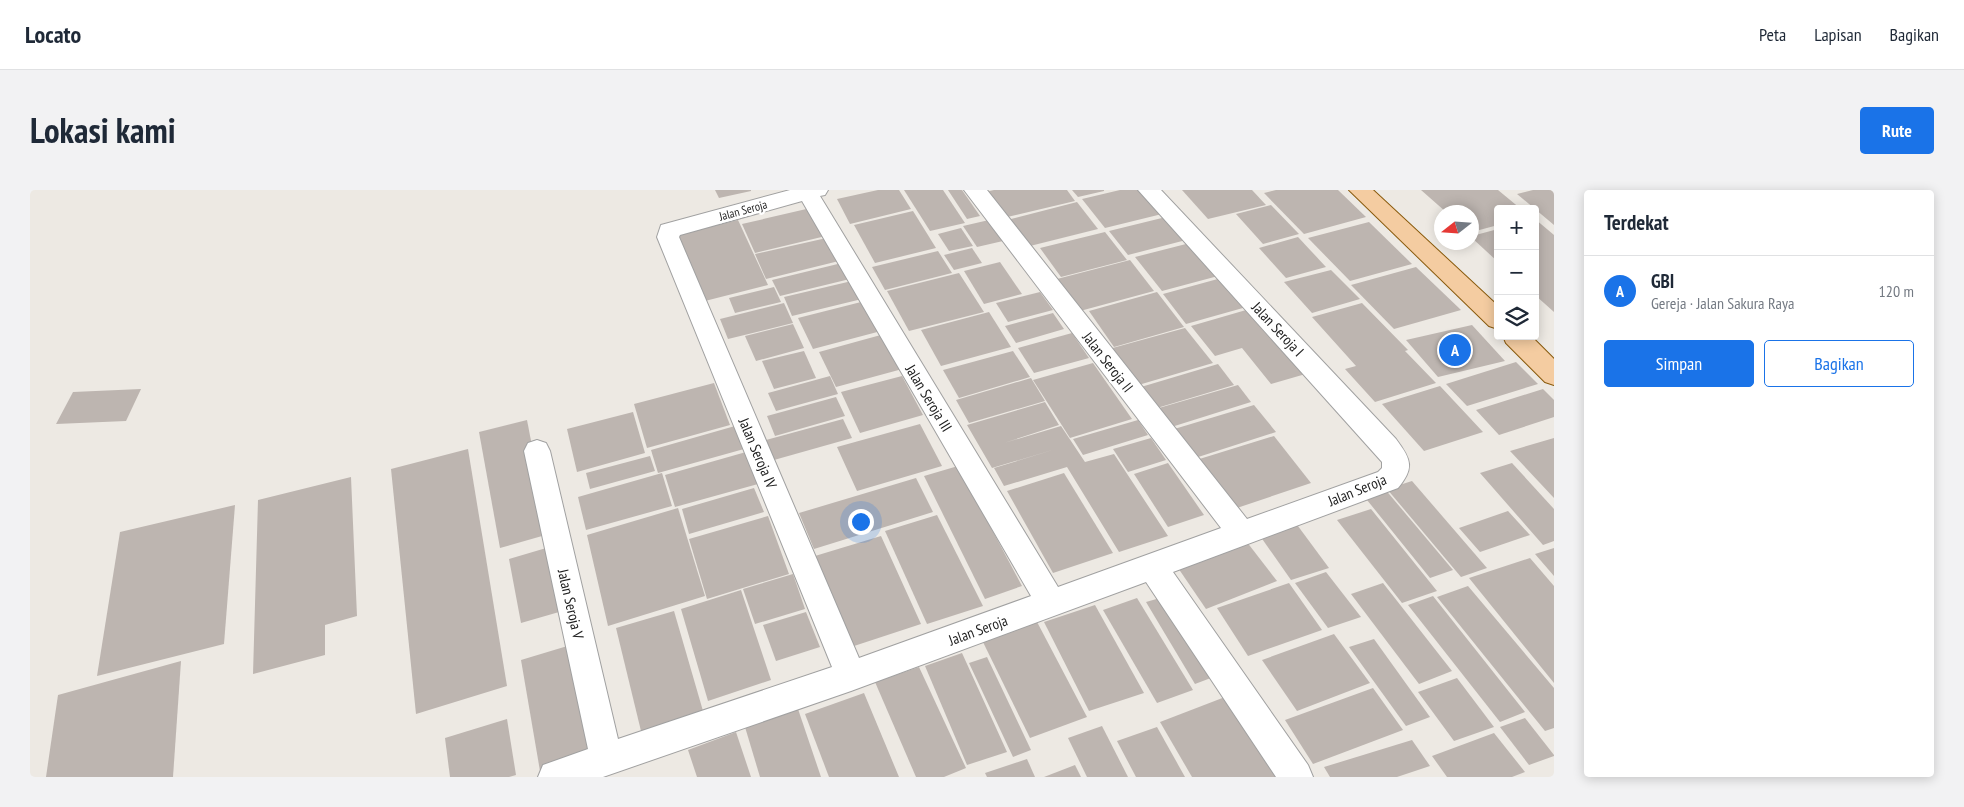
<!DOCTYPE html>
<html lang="id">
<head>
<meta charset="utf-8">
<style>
	body { margin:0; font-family:"PT Sans Narrow",sans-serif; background:#f2f2f3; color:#1f2937 }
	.controls { position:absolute; right:15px; top:15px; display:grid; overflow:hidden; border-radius:5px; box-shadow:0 2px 12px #0003 }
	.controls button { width:45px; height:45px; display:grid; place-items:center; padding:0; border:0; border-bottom:1px solid #e0e1e3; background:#fff; color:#1f2937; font:25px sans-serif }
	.compass { position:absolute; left:1404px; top:15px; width:45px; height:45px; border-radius:50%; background:#fff; box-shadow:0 2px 12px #0003; rotate:253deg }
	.you { position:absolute; left:830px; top:331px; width:18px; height:18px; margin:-12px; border:4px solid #fff; border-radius:50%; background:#1a73e8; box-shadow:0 0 0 8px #1a73e833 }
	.badge { display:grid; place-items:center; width:32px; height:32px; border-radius:50%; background:#1a73e8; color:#fff; font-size:16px; font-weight:700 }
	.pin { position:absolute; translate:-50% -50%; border:2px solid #fff; box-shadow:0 1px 5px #0006 }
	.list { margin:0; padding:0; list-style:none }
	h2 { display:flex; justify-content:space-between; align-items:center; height:65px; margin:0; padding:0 20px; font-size:21px }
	h2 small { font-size:16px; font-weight:400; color:#747a83 }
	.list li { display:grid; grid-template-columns:32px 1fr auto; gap:15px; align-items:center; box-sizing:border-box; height:70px; padding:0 20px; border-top:1px solid #e0e1e3 }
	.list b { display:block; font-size:19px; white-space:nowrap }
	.list p { margin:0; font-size:16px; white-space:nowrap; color:#747a83 }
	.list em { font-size:16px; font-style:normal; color:#747a83 }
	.actions { display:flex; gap:10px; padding:15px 20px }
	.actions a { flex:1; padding:11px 0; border:1px solid #1a73e8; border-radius:5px; text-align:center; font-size:18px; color:#1a73e8 }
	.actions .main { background:#1a73e8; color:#fff }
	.icon { flex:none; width:28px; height:28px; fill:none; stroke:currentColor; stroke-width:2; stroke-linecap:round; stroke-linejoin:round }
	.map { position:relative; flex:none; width:1524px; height:587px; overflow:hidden; border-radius:5px }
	header { display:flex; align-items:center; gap:30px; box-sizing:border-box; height:70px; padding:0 25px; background:#fff; border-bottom:1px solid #e0e1e3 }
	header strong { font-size:24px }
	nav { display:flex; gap:28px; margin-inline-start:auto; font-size:18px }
	.intro { display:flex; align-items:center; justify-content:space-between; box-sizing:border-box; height:120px; padding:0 30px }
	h1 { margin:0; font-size:35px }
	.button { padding:12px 22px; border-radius:5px; background:#1a73e8; color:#fff; font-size:18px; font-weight:700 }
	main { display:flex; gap:30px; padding:0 30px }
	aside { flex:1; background:#fff; border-radius:5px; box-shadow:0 2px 12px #0003 }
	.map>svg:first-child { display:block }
	.building { fill:#bdb5b0 }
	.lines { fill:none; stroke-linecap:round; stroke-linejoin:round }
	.minor-casing { stroke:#a1a1a1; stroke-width:2 }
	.major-casing { stroke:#895a0c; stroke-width:2 }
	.minor { fill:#fff; fill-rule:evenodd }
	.major { fill:#f4cca1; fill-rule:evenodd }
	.labels { text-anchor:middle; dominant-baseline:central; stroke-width:5; stroke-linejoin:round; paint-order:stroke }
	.far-street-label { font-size:12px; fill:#1d1d1d; stroke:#fff }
	.street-label { font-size:15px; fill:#1d1d1d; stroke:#fff }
</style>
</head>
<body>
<header>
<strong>Locato</strong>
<nav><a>Peta</a><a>Lapisan</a><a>Bagikan</a></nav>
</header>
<div class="intro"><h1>Lokasi kami</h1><a class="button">Rute</a></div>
<main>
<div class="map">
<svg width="1524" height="587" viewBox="0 0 1524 587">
	<rect width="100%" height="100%" fill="#ede9e3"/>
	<g class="building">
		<path d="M 685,0 L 721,0 L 721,1 L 689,8 Z"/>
		<path d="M 848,0 L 869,0 L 881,19 L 820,34 L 807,9 Z"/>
		<path d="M 874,0 L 913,0 L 935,33 L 900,41 Z"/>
		<path d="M 918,0 L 932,0 L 950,26 L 937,29 Z"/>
		<path d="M 964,0 L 1037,0 L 1045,11 L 973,28 L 955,2 Z"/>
		<path d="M 1042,0 L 1074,0 L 1074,1 L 1048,7 Z"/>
		<path d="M 1090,0 L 1111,0 L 1132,24 L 1075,38 L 1052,9 Z"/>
		<path d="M 1152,0 L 1222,0 L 1236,15 L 1178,29 Z"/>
		<path d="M 1246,0 L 1308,0 L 1336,27 L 1274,44 L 1234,3 Z"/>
		<path d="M 1391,0 L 1468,0 L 1491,19 L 1468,19 L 1468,35 L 1442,42 L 1442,22 L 1416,22 Z"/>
		<path d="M 1503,0 L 1524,0 L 1524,35 L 1487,4 Z"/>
		<path d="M 1047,12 L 1068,39 L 996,57 L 977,30 Z"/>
		<path d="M 1241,15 L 1269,44 L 1233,54 L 1206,24 Z"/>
		<path d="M 785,17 L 800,45 L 725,63 L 712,34 Z"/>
		<path d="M 883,21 L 906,58 L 845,73 L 824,35 Z"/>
		<path d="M 1140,26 L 1160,49 L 1098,65 L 1079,41 Z"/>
		<path d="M 1505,29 L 1524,45 L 1524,122 L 1505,105 Z"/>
		<path d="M 708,30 L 738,95 L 671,112 L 645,45 Z"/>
		<path d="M 959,30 L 973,51 L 947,57 L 933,36 Z"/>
		<path d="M 1339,32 L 1382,74 L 1320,91 L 1278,48 Z"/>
		<path d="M 931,38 L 943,56 L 919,61 L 908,44 Z"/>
		<path d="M 1468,39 L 1468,72 L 1442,48 L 1442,46 Z"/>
		<path d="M 1075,42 L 1097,70 L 1031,87 L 1010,58 Z"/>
		<path d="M 801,47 L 813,70 L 736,89 L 725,64 Z"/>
		<path d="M 1268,47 L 1296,77 L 1256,88 L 1229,58 Z"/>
		<path d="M 1160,53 L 1188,86 L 1132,101 L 1105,67 Z"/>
		<path d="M 942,58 L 952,73 L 924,80 L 914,65 Z"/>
		<path d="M 908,61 L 922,83 L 855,100 L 842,77 Z"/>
		<path d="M 1100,70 L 1124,101 L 1050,121 L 1027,89 Z"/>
		<path d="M 816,72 L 824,88 L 750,106 L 742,90 Z"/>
		<path d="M 970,72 L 992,104 L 954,114 L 934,81 Z"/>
		<path d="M 1386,77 L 1431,120 L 1364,139 L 1321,95 Z"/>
		<path d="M 1301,80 L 1330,109 L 1282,123 L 1254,92 Z"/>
		<path d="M 929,83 L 954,122 L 879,141 L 857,101 Z"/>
		<path d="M 1195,87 L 1220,116 L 1156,134 L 1133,104 Z"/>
		<path d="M 826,90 L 836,108 L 762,126 L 754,107 Z"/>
		<path d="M 744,97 L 751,112 L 705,123 L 699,108 Z"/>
		<path d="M 1010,102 L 1023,120 L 978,132 L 966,113 Z"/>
		<path d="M 1127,102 L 1154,137 L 1084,157 L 1059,121 Z"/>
		<path d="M 835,111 L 851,141 L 783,159 L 768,128 Z"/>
		<path d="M 754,113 L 763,133 L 698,149 L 690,129 Z"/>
		<path d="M 1332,113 L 1378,160 L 1375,161 L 1406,193 L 1345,212 L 1315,179 L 1326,176 L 1282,127 Z"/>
		<path d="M 1223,118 L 1279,183 L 1241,194 L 1212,158 L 1185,166 L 1161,136 Z"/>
		<path d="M 959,122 L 981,157 L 911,176 L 891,140 Z"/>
		<path d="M 1023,123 L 1034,139 L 986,153 L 975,136 Z"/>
		<path d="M 763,134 L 774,158 L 726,171 L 715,146 Z"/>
		<path d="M 1442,135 L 1475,171 L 1408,187 L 1376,150 Z"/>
		<path d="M 1155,138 L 1183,173 L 1105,196 L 1079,159 Z"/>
		<path d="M 858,143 L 876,178 L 806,197 L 789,162 Z"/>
		<path d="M 1042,143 L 1059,168 L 1004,183 L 988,158 Z"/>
		<path d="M 774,161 L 786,188 L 744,199 L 732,171 Z"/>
		<path d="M 983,161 L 1000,187 L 929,208 L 913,180 Z"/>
		<path d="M 1486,172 L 1508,194 L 1437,216 L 1416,194 Z"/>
		<path d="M 1063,173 L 1102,229 L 1040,248 L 1003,190 Z"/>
		<path d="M 1188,174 L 1204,195 L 1127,218 L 1111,197 Z"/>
		<path d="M 800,186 L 808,204 L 746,221 L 738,203 Z"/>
		<path d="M 872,186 L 893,225 L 830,243 L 811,202 Z"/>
		<path d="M 1001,188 L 1015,211 L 939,233 L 926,210 Z"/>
		<path d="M 684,193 L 700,235 L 617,258 L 604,214 Z"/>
		<path d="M 1208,195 L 1221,212 L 1135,239 L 1122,220 Z"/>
		<path d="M 1410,196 L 1453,242 L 1394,261 L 1352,214 Z"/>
		<path d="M 111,199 L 96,231 L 26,234 L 43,202 Z"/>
		<path d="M 1513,199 L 1524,210 L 1524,227 L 1469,245 L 1446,220 Z"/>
		<path d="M 806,207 L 815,226 L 745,246 L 737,226 Z"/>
		<path d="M 1015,212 L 1029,235 L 974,253 L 1031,236 L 1055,272 L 1084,264 L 1138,346 L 1089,362 L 1037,277 L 974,296 L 964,278 L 1026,259 L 962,278 L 937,235 Z"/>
		<path d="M 1224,215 L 1246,242 L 1162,269 L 1141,240 Z"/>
		<path d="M 603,222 L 615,263 L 547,282 L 537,239 Z"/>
		<path d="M 813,229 L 822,248 L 744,270 L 736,250 Z"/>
		<path d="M 497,230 L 519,344 L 470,358 L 449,242 Z"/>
		<path d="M 1108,230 L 1118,245 L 1053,265 L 1043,249 Z"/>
		<path d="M 890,234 L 912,276 L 827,301 L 807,257 Z"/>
		<path d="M 705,236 L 714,259 L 628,283 L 621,260 Z"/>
		<path d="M 1244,246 L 1281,293 L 1198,321 L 1163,271 Z"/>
		<path d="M 1121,248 L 1136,270 L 1098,282 L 1083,259 Z"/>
		<path d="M 1524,248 L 1524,308 L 1480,261 Z"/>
		<path d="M 438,259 L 477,496 L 386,524 L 361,279 Z"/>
		<path d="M 716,262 L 728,294 L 645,317 L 635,285 Z"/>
		<path d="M 620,266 L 625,281 L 560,299 L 556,283 Z"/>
		<path d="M 1138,273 L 1174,325 L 1138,337 L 1104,284 Z"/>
		<path d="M 1482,273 L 1524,319 L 1524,351 L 1513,355 L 1450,283 Z"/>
		<path d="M 928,276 L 992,396 L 955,409 L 894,286 Z"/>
		<path d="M 632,283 L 642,316 L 556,340 L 548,307 Z"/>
		<path d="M 1034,283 L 1083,363 L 1023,383 L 977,301 Z"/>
		<path d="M 321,287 L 327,426 L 295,435 L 295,465 L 223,484 L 228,310 Z"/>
		<path d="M 886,288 L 903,322 L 784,359 L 769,323 Z"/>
		<path d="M 1382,291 L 1457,378 L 1431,387 L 1357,299 Z"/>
		<path d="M 724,298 L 734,322 L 659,344 L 652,319 Z"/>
		<path d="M 1354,298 L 1423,380 L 1400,388 L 1333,305 Z"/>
		<path d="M 205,315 L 194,454 L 67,486 L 90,342 Z"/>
		<path d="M 648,318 L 675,406 L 578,436 L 557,345 Z"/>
		<path d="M 1341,319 L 1407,401 L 1372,413 L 1307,330 Z"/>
		<path d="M 1478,321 L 1500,345 L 1450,362 L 1429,338 Z"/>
		<path d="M 907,325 L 953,416 L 897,434 L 855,341 Z"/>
		<path d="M 738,326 L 759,384 L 677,409 L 659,349 Z"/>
		<path d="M 1265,332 L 1299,378 L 1261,390 L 1228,343 Z"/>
		<path d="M 851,346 L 891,434 L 821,457 L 785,366 Z"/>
		<path d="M 1213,347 L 1247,391 L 1176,419 L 1144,372 Z"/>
		<path d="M 523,356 L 536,420 L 491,433 L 479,369 Z"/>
		<path d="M 1524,358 L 1524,386 L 1505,364 Z"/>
		<path d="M 1500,368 L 1524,396 L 1524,493 L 1439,388 Z"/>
		<path d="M 1296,382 L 1331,427 L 1298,438 L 1265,393 Z"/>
		<path d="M 763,384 L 775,419 L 725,434 L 713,399 Z"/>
		<path d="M 1259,393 L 1292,440 L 1218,466 L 1187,418 Z"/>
		<path d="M 1353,393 L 1422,481 L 1389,494 L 1321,404 Z"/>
		<path d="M 1438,396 L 1524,498 L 1524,538 L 1515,541 L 1407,407 Z"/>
		<path d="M 711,400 L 741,490 L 678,511 L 651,419 Z"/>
		<path d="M 1137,406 L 1186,486 L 1165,494 L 1116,412 Z"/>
		<path d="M 1403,406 L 1495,522 L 1470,532 L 1378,415 Z"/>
		<path d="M 1107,408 L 1163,500 L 1127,513 L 1073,420 Z"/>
		<path d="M 1065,415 L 1114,503 L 1059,521 L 1014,432 Z"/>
		<path d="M 644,421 L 673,521 L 611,541 L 586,438 Z"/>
		<path d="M 776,422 L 790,457 L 746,471 L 733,435 Z"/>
		<path d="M 1006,430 L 1057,527 L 1000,548 L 951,448 Z"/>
		<path d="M 1304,444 L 1340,493 L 1267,521 L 1232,470 Z"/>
		<path d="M 1344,449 L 1400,527 L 1376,536 L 1319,457 Z"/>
		<path d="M 544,454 L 567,562 L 510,581 L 491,470 Z"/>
		<path d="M 932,463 L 977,562 L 937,575 L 895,476 Z"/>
		<path d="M 957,467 L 1001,560 L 983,567 L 939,473 Z"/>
		<path d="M 151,471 L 143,587 L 16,587 L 28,505 Z"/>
		<path d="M 889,477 L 936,578 L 914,587 L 886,587 L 845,492 Z"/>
		<path d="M 1427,488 L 1464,537 L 1424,551 L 1388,502 Z"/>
		<path d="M 1343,498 L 1373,540 L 1283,574 L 1255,530 Z"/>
		<path d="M 834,503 L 869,587 L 799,587 L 775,524 Z"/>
		<path d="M 1195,507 L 1246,587 L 1162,587 L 1130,532 Z"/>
		<path d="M 768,519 L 791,587 L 730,587 L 715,537 Z"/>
		<path d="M 1495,528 L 1524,565 L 1524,566 L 1499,575 L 1470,537 Z"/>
		<path d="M 477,529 L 486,585 L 479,587 L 420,587 L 415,548 Z"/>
		<path d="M 1072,536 L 1098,587 L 1057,587 L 1038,548 Z"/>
		<path d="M 1127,537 L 1155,587 L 1106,587 L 1087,551 Z"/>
		<path d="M 706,542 L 721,587 L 667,587 L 658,560 Z"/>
		<path d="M 1464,543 L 1495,582 L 1482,587 L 1417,587 L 1402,566 Z"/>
		<path d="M 1382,550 L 1400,576 L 1367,587 L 1300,587 L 1294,577 Z"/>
		<path d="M 997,569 L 1005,587 L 957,587 L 955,583 Z"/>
		<path d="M 1045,575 L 1051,587 L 1014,587 Z"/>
	</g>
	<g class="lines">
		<defs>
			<path id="minor" d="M 760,0 L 798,0 L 795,5 L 790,6 L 1028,397 L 1191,338 L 934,0 L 957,0 L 1217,329 L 1348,282 L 1352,278 L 1352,272 L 1108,0 L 1131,0 L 1366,249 C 1381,269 1385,278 1368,298 L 1143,382 L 1278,575 L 1283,587 L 1246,587 L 1116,392 L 821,501 L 573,587 L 508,587 L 513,575 L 558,559 L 494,261 L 498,253 L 507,250 L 516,253 L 520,261 L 588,549 L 802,477 L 627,47 L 631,35 ZM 772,11 L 1001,406 L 829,468 L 649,47 L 650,45 Z"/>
			<g id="major">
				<path d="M 1319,0 L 1343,0 L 1468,116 L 1468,139 L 1459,136 Z"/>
				<path d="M 1473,146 L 1501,146 L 1524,169 L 1524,195 L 1515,192 L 1476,153 Z"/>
			</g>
		</defs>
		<use href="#minor" class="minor-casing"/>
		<use href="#major" class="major-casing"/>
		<use href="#minor" class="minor"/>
		<use href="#major" class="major"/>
	</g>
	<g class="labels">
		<g class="far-street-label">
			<text transform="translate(713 20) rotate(-15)">Jalan Seroja</text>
		</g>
		<g class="street-label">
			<text transform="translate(1248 139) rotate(47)">Jalan Seroja I</text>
			<text transform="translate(1078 172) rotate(52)">Jalan Seroja II</text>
			<text transform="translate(899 208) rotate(59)">Jalan Seroja III</text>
			<text transform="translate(728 263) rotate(67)">Jalan Seroja IV</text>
			<text transform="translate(1327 300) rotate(-22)">Jalan Seroja</text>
			<text transform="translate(541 414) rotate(77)">Jalan Seroja V</text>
			<text transform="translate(948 440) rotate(-20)">Jalan Seroja</text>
		</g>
	</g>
</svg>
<div class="controls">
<button>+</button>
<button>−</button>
<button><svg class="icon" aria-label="layers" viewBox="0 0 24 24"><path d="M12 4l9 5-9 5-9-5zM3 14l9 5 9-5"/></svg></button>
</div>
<svg class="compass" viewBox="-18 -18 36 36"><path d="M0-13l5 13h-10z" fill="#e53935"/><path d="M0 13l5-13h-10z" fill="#747a83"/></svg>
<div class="you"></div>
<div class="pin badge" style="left:1425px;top:160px">A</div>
</div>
<aside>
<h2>Terdekat<small></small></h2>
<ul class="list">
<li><span class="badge">A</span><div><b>GBI</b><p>Gereja · Jalan Sakura Raya</p></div><em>120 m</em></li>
</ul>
<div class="actions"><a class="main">Simpan</a><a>Bagikan</a></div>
</aside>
</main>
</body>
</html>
